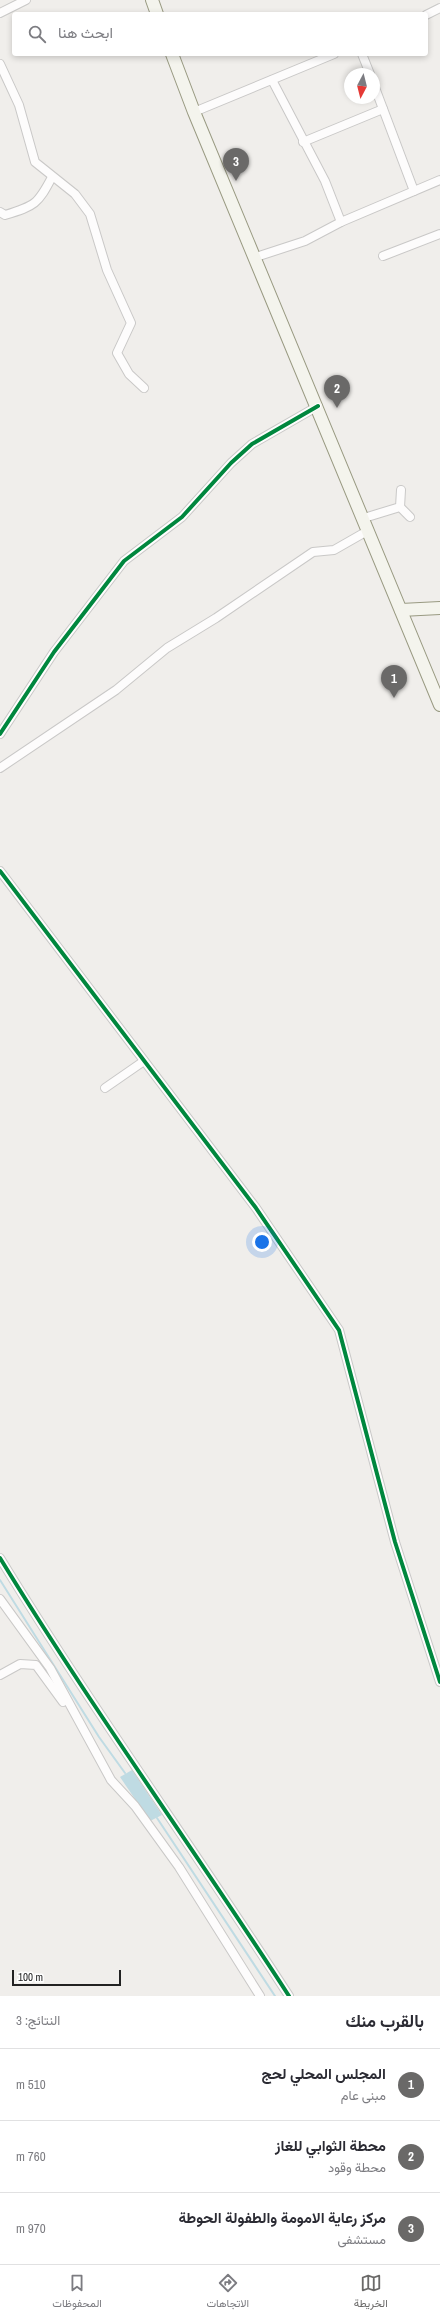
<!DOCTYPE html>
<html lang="ar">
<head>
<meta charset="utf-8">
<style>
	body { margin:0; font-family:"Archivo Narrow",Vazirmatn,sans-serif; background:#f7f7f7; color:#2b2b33; direction:rtl }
	.compass { position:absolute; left:344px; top:68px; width:36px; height:36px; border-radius:50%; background:#fff; box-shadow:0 2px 6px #0003; rotate:187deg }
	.scale { position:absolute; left:12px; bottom:10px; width:109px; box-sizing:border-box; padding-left:4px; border:2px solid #222; border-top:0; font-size:11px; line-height:14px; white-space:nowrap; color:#222; -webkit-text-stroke:3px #fff; paint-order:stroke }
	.you { position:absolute; left:262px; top:1242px; width:14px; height:14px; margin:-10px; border:3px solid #fff; border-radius:50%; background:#1a73e8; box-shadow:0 0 0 6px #1a73e833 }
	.badge { display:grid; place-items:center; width:26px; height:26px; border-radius:50%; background:#6a6968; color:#fff; font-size:13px; font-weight:700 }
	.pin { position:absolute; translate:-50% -33px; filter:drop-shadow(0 1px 2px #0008) }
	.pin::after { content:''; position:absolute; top:21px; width:14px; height:12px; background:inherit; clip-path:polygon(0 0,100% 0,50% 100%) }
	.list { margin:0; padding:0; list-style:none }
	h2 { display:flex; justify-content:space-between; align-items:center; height:52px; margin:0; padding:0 16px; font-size:17px }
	h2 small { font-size:13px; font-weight:400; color:#7c7c81 }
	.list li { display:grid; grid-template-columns:26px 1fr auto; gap:12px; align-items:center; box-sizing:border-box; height:72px; padding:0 16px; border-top:1px solid #e1e1e2 }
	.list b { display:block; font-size:15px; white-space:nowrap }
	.list p { margin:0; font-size:13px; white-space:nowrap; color:#7c7c81 }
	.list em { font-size:13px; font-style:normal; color:#7c7c81 }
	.icon { flex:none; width:22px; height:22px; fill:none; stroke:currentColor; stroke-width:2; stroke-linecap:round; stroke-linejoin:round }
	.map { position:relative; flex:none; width:440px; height:1996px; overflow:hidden; direction:ltr }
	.search { position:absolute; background:#fff; box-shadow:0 2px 6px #0003; left:12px; right:12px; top:12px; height:44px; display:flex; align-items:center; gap:10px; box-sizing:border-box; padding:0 14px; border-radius:4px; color:#7c7c81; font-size:15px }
	.sheet { height:268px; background:#fff }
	nav { display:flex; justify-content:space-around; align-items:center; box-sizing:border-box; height:56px; border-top:1px solid #e1e1e2; background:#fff; font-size:11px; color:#7c7c81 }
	nav a { display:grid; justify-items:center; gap:2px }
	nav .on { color:#6a6968 }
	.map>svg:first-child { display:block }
	.water { fill:#bfdbe3 }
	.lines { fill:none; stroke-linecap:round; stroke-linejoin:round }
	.stream { stroke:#bfdbe3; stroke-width:2 }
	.minor-casing { stroke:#c9c8c7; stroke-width:10 }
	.secondary-casing { stroke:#999a82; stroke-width:14 }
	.minor { stroke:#fdfcfc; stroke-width:8 }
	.secondary { stroke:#f4f4ed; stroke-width:12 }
	.cycleway-casing { stroke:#fff; stroke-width:6 }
	.cycleway { stroke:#00873e; stroke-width:4 }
</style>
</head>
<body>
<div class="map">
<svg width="440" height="1996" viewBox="0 0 440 1996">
	<rect width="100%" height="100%" fill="#f0eeeb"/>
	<path class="water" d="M 132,1770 L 162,1815 L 150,1821 L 120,1777 Z"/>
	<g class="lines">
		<g class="stream">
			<path d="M 0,1580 L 99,1737 L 125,1773"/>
			<path d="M 157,1818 L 275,1996"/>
		</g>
		<defs>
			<g id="minor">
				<path d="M 0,13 L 26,0"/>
				<path d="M 426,15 L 440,8"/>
				<path d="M 362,54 L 370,74"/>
				<path d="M 0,64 L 19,105 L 35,162 L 75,194 L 90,214 L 107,270 L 131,323 L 117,353 L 129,374 L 144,388"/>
				<path d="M 272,80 L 325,181 L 341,222"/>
				<path d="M 374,85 L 414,191"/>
				<path d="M 194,112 L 334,54"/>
				<path d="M 303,142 L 383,109"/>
				<path d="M 0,212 L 5,215 C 35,206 38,204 52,177"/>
				<path d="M 383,256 L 440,234"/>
				<path d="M 256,257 L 305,241 L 341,222 L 440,180"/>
				<path d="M 400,507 L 401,490"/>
				<path d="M 364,518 L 400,507 L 410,517"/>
				<path d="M 0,734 L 54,652 L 124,561 L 182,517 L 231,463 L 252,444 L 318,406"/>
				<path d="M 0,768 L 116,690 L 167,648 L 216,618 L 313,552 L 334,550 L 369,530"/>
				<path d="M 0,871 L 256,1208 L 339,1330 L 395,1542 L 440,1682"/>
				<path d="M 105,1088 L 144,1061"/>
				<path d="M 0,1558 C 91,1707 194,1849 289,1996"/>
				<path d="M 0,1599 L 50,1668 L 111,1780 L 135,1806 L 179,1867 L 260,1996"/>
				<path d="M 0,1675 L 20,1664 L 36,1665 L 63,1702"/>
			</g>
			<g id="secondary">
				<path d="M 152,0 L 157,14"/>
				<path d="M 172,54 L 194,112 L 440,705"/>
				<path d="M 401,610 L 440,608"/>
			</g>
		</defs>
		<use href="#minor" class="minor-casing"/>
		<use href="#secondary" class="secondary-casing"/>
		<use href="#minor" class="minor"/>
		<use href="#secondary" class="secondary"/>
		<defs>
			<g id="cycleway">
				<path d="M 0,734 L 54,652 L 124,561 L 182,517 L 231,463 L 252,444 L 318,406"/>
				<path d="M 0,871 L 256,1208 L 339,1330 L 395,1542 L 440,1682"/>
				<path d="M 0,1558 C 91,1707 194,1849 289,1996"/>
			</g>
		</defs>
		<use href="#cycleway" class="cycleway-casing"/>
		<use href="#cycleway" class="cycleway"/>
	</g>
</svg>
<svg class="compass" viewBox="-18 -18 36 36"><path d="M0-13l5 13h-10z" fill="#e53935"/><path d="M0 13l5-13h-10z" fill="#7c7c81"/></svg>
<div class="scale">100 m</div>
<div class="you"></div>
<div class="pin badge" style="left:394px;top:698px">1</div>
<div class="pin badge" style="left:337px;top:408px">2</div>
<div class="pin badge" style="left:236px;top:181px">3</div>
<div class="search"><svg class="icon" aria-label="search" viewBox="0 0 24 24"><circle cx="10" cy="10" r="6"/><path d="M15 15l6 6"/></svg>ابحث هنا</div>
</div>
<section class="sheet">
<h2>بالقرب منك<small>النتائج: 3</small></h2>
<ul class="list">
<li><span class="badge">1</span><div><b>المجلس المحلي لحج</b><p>مبنى عام</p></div><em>510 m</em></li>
<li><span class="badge">2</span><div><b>محطة الثوابي للغاز</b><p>محطة وقود</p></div><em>760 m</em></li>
<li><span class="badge">3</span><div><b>مركز رعاية الامومة والطفولة الحوطة</b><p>مستشفى</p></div><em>970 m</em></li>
</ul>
</section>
<nav>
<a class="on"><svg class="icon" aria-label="map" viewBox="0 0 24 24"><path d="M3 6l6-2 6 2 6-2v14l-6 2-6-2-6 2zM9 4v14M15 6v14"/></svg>الخريطة</a>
<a><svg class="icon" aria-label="directions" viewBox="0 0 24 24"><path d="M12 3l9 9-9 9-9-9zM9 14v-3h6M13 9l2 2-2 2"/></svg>الاتجاهات</a>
<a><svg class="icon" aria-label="saved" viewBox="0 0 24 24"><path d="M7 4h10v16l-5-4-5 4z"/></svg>المحفوظات</a>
</nav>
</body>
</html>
